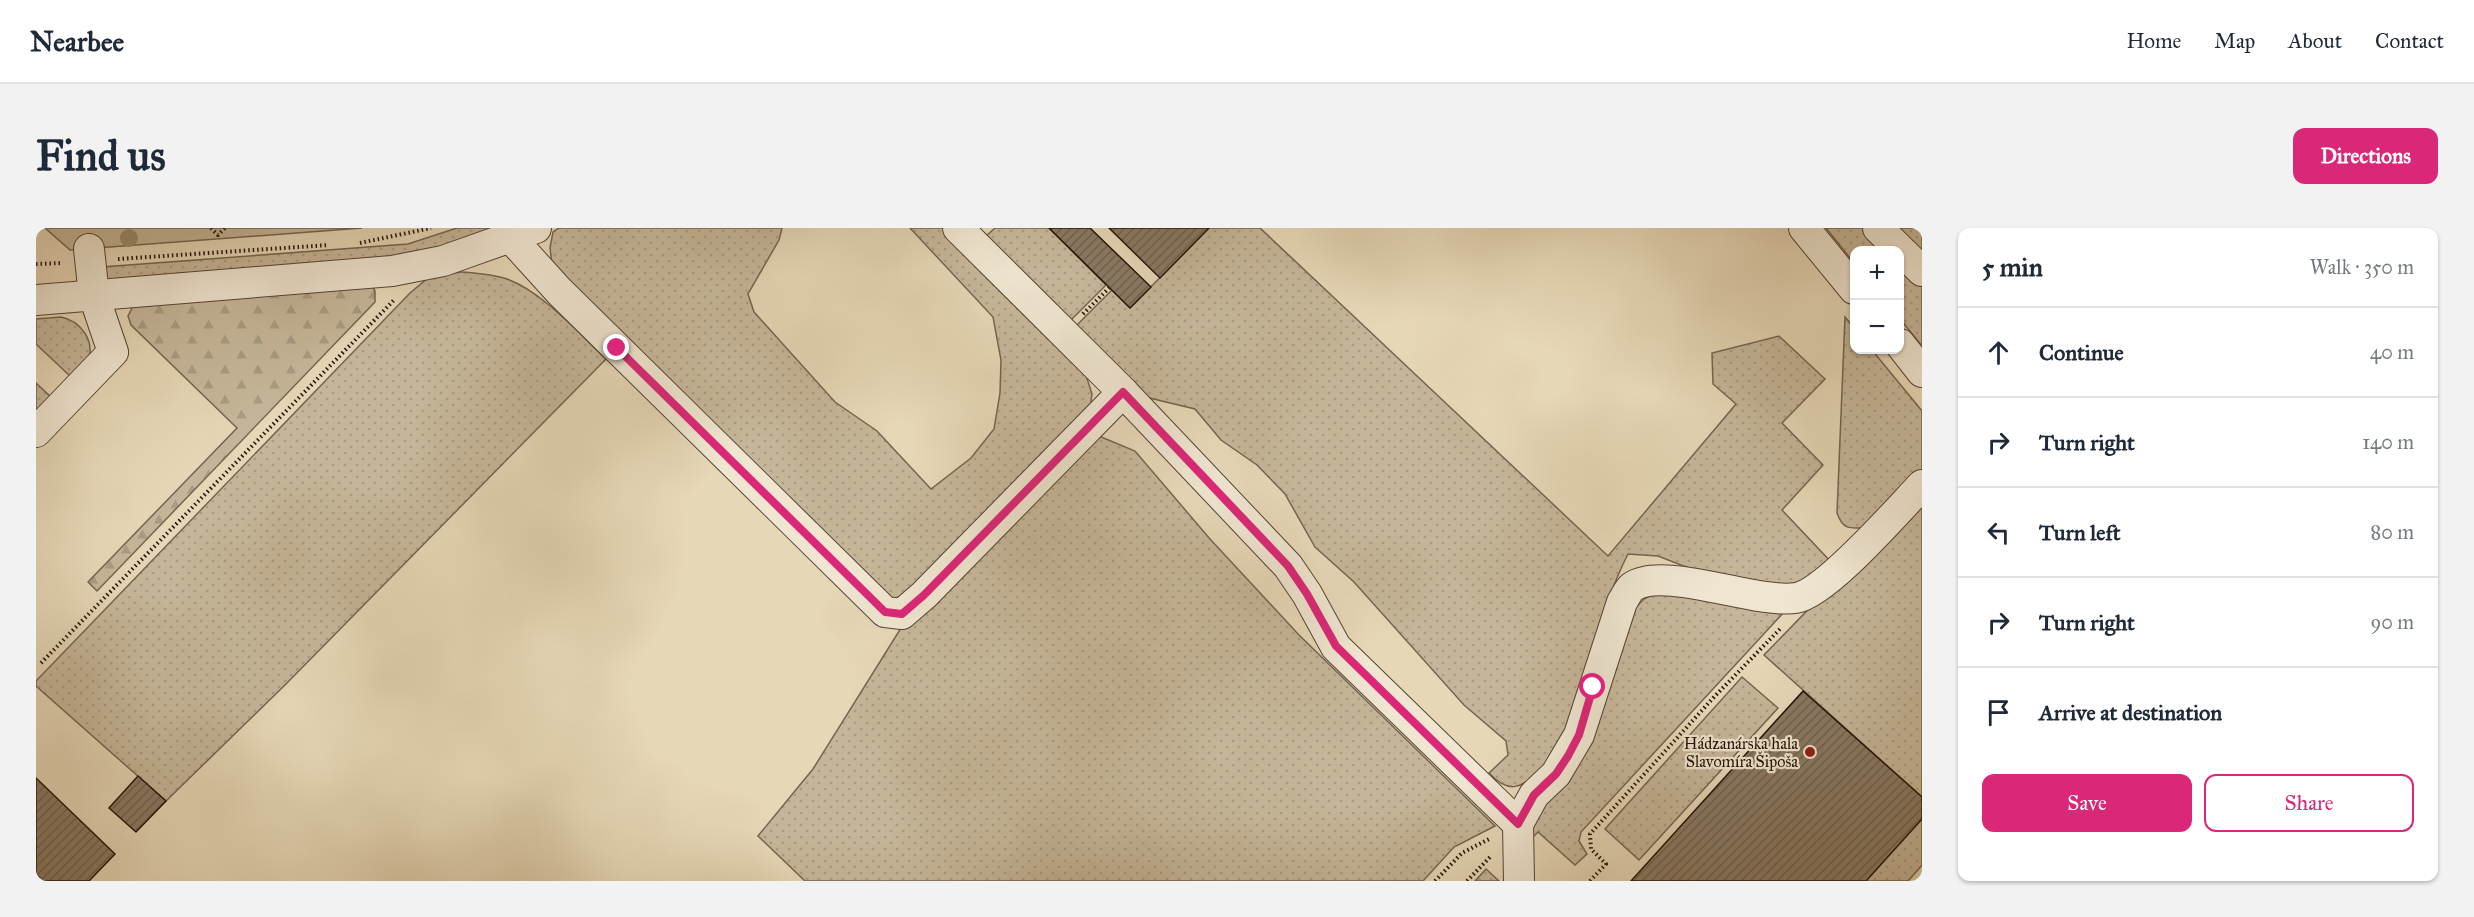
<!DOCTYPE html>
<html lang="en">
<head>
<meta charset="utf-8">
<style>
	body { margin:0; font-family:"IM FELL Great Primer",serif; background:#f2f2f3; color:#1f2937 }
	.controls { position:absolute; right:18px; top:18px; display:grid; overflow:hidden; border-radius:12px; box-shadow:0 2px 4px #0004 }
	.controls button { width:54px; height:54px; display:grid; place-items:center; padding:0; border:0; border-bottom:2px solid #e0e1e3; background:#fff; color:#1f2937; font:30px sans-serif }
	.stop { position:absolute; width:18px; height:18px; margin:-14px; border:4px solid #db2777; border-radius:50%; background:#fff }
	.stop.end { background:#db2777; border-color:#fff; box-shadow:0 2px 6px #0008 }
	.list { margin:0; padding:0; list-style:none }
	h2 { display:flex; justify-content:space-between; align-items:center; height:78px; margin:0; padding:0 24px; font-size:26px }
	h2 small { font-size:20px; font-weight:400; color:#747a83 }
	.list li { display:grid; grid-template-columns:39px 1fr auto; gap:18px; align-items:center; box-sizing:border-box; height:90px; padding:0 24px; border-top:2px solid #e0e1e3 }
	.list b { display:block; font-size:22px; white-space:nowrap }
	.list em { font-size:20px; font-style:normal; color:#747a83 }
	.actions { display:flex; gap:12px; padding:18px 24px }
	.actions a { flex:1; padding:14px 0; border:2px solid #db2777; border-radius:12px; text-align:center; font-size:21px; color:#db2777 }
	.actions .main { background:#db2777; color:#fff }
	.icon { flex:none; width:33px; height:33px; fill:none; stroke:currentColor; stroke-width:2; stroke-linecap:round; stroke-linejoin:round }
	.map { position:relative; flex:none; width:1886px; height:653px; overflow:hidden; border-radius:12px }
	header { display:flex; align-items:center; gap:36px; box-sizing:border-box; height:84px; padding:0 30px; background:#fff; border-bottom:2px solid #e0e1e3 }
	header strong { font-size:28px }
	nav { display:flex; gap:33px; margin-inline-start:auto; font-size:21px }
	.intro { display:flex; align-items:center; justify-content:space-between; box-sizing:border-box; height:144px; padding:0 36px }
	h1 { margin:0; font-size:42px }
	.button { padding:15px 27px; border-radius:12px; background:#db2777; color:#fff; font-size:21px; font-weight:700 }
	main { display:flex; gap:36px; padding:0 36px }
	aside { flex:1; background:#fff; border-radius:12px; box-shadow:0 2px 4px #0004 }
	.map>svg:first-child { display:block }
	.grass { fill:url(#grass-dots); stroke:#756450; stroke-width:1.5 }
	.forest { fill:url(#forest-firs); stroke:#756450; stroke-width:1.5 }
	.garden { fill:#c5b699; stroke:#756450; stroke-width:1.5 }
	.building { fill:url(#building-hatch); stroke:#251307; stroke-width:1.5 }
	.lines { fill:none; stroke-linecap:round; stroke-linejoin:round }
	.minor-casing { stroke:#543; stroke-width:32 }
	.path { stroke:#251307; stroke-width:4; stroke-dasharray:1.5 3; stroke-linecap:butt }
	.minor { stroke:#efe5d0; stroke-width:30 }
	.tree { fill:#9b8b72 }
	.route { stroke:#db2777; stroke-width:8 }
	.poi-dot { fill:#8f2418; stroke:#efe5d0; stroke-width:2 }
	.labels { text-anchor:middle; dominant-baseline:central; stroke-width:4.5; stroke-linejoin:round; paint-order:stroke }
	.poi-label { font-size:16px; fill:#251307; stroke:#efe5d0; text-anchor:end }
</style>
</head>
<body>
<header>
<strong>Nearbee</strong>
<nav><a>Home</a><a>Map</a><a>About</a><a>Contact</a></nav>
</header>
<div class="intro"><h1>Find us</h1><a class="button">Directions</a></div>
<main>
<div class="map">
<svg width="1886" height="653" viewBox="0 0 1886 653">
	<defs>
		<pattern id="grass-dots" width="8" height="8" patternUnits="userSpaceOnUse" patternTransform="scale(1.5)"><rect width="8" height="8" fill="#c5b699"/><path d="M2 2h.1M6 6h.1" fill="none" stroke="#a99c82" stroke-width="1.8" stroke-linecap="round"/></pattern>
		<pattern id="forest-firs" width="22" height="20" patternUnits="userSpaceOnUse" patternTransform="scale(1.5)"><rect width="22" height="20" fill="#c5b699"/><path d="M5 1l3.5 6h-7zM16 11l3.5 6h-7z" fill="#a99c82"/></pattern>
		<pattern id="building-hatch" width="6" height="6" patternUnits="userSpaceOnUse" patternTransform="scale(1.5)"><rect width="6" height="6" fill="#897963"/><path d="M-1 1l2-2M0 6l6-6M5 7l2-2" fill="none" stroke="#706250"/></pattern>
	</defs>
	<rect width="100%" height="100%" fill="#e6d7b7"/>
	<filter id="stains"><feTurbulence type="fractalNoise" baseFrequency=".00333" numOctaves="4"/><feColorMatrix values="0 0 0 0 .2 0 0 0 0 .09 0 0 0 0 .02 0 0 0 .5 -.17"/></filter>
	<radialGradient id="worn" r=".72"><stop offset=".6" stop-color="#630" stop-opacity="0"/><stop offset="1" stop-color="#630" stop-opacity=".3"/></radialGradient>
	<g class="grass">
		<path d="M 421,0 L 465,0 L 388,28 L 74,54 L 66,45 L 66,39 L 372,16 Z"/>
		<path d="M 523,0 L 746,0 L 743,12 L 712,66 L 718,84 L 799,174 L 841,203 L 895,261 L 935,230 L 958,201 L 964,165 L 965,132 L 957,89 L 874,0 L 909,0 L 1048,141 L 1056,166 L 1054,181 L 859,378 L 516,36 L 514,20 L 517,4 Z"/>
		<path d="M 959,0 L 1013,0 L 1070,57 L 1031,96 L 948,10 Z"/>
		<path d="M 1173,0 L 1224,0 L 1572,328 L 1700,176 L 1677,156 L 1676,125 L 1743,108 L 1789,151 L 1746,195 L 1787,237 L 1746,282 L 1795,334 L 1757,360 L 1663,344 L 1622,328 L 1592,326 C 1560,388 1552,461 1520,524 C 1517,530 1510,536 1505,541 C 1487,560 1473,567 1453,545 L 1472,527 L 1470,513 L 1428,477 L 1318,354 L 1279,319 L 1249,266 L 1221,237 L 1185,212 L 1159,181 L 1101,167 L 1036,102 L 1076,62 L 1094,80 Z"/>
		<path d="M 1790,0 L 1828,0 L 1851,22 L 1818,22 L 1818,35 Z"/>
		<path d="M 1859,0 L 1886,0 L 1886,33 Z"/>
		<path d="M 1864,35 L 1886,56 L 1886,118 L 1864,91 Z"/>
		<path d="M 425,44 C 440,45 456,46 471,51 C 507,64 542,105 570,131 L 250,456 L 130,573 L 0,458 L 0,453 L 374,65 L 392,50 Z"/>
		<path d="M 25,89 C 44,93 58,111 53,130 L 35,149 L 0,116 L 0,91 Z"/>
		<path d="M 1809,89 L 1818,100 L 1818,122 L 1836,122 L 1886,183 L 1886,246 L 1829,300 C 1813,300 1807,302 1801,285 Z"/>
		<path d="M 0,155 L 15,169 L 0,185 Z"/>
		<path d="M 1058,206 L 1099,223 L 1174,311 L 1263,407 L 1459,598 L 1418,619 L 1387,653 L 769,653 L 722,608 L 777,541 L 865,400 Z"/>
		<path d="M 1886,264 L 1886,569 L 1728,427 Z"/>
		<path d="M 1621,364 L 1749,383 L 1545,604 L 1543,613 L 1551,626 L 1539,637 L 1502,604 L 1497,609 L 1495,597 L 1598,381 L 1608,371 Z"/>
		<path d="M 1706,449 L 1742,480 L 1603,632 L 1569,601 Z"/>
		<path d="M 1886,591 L 1886,637 L 1872,653 L 1830,653 Z"/>
		<path d="M 1450,641 L 1463,653 L 1439,653 Z"/>
	</g>
	<path class="forest" d="M 336,58 L 339,63 L 339,74 L 61,363 L 52,354 L 201,200 L 95,97 L 92,88 L 97,78 Z"/>
	<path class="garden" d="M 9,0 L 326,0 L 34,22 Z"/>
	<g class="building">
		<path d="M 1013,0 L 1054,0 L 1115,59 L 1094,80 Z"/>
		<path d="M 1073,0 L 1173,0 L 1124,50 Z"/>
		<path d="M 1767,463 L 1886,569 L 1886,591 L 1830,653 L 1595,653 Z"/>
		<path d="M 102,548 L 130,573 L 100,604 L 73,580 Z"/>
		<path d="M 0,550 L 79,626 L 53,653 L 7,653 L 0,646 Z"/>
	</g>
	<g class="lines">
		<defs>
			<g id="minor">
				<path d="M 922,0 L 1087,164 L 1252,338 L 1271,366 L 1300,419 L 1482,596"/>
				<path d="M 1768,0 L 1818,61"/>
				<path d="M 1842,0 L 1886,43"/>
				<path d="M 474,9 L 523,63 L 849,384 L 866,386 L 888,367 L 1087,164"/>
				<path d="M 0,72 L 356,43 L 407,33 L 500,0"/>
				<path d="M 1864,116 L 1886,144"/>
				<path d="M 0,204 L 77,124 L 58,68 L 53,21"/>
				<path d="M 1483,653 L 1482,596 L 1498,567 L 1520,546 L 1543,507 L 1586,374 C 1589,370 1592,362 1596,359 C 1627,337 1719,376 1760,370 C 1790,365 1862,282 1886,257"/>
			</g>
		</defs>
		<use href="#minor" class="minor-casing"/>
		<g class="path">
			<path d="M 175,0 L 182,7 L 189,0"/>
			<path d="M 324,15 L 395,0"/>
			<path d="M 82,31 L 293,17"/>
			<path d="M 0,36 L 26,35"/>
			<path d="M 1047,86 L 1073,60"/>
			<path d="M 5,435 L 358,72"/>
			<path d="M 1399,653 L 1426,625 L 1455,610"/>
			<path d="M 1431,653 L 1455,628"/>
			<path d="M 1554,653 L 1570,636 L 1555,621 L 1554,606 L 1679,468 L 1745,400"/>
		</g>
		<use href="#minor" class="minor"/>
	</g>
	<circle class="tree" cx="93" cy="10" r="9"/>
	<g class="lines">
		<path class="route" d="M 581,120 L 849,384 L 866,386 L 888,367 L 1087,164 L 1252,338 L 1271,366 L 1300,418 L 1482,596 L 1498,567 L 1520,546 L 1532,528 L 1543,507 L 1557,459"/>
	</g>
	<circle class="poi-dot" cx="1774" cy="524" r="6"/>
	<g class="labels">
		<g class="poi-label">
			<text x="1762" y="515">Hádzanárska hala<tspan x="1762" dy="18">Slavomíra Šipoša</tspan></text>
		</g>
	</g>
	<rect width="100%" height="100%" filter="url(#stains)"/>
	<rect width="100%" height="100%" fill="url(#worn)"/>
</svg>
<div class="controls">
<button>+</button>
<button>−</button>
</div>
<div class="stop" style="left:1557px;top:459px"></div>
<div class="stop end" style="left:581px;top:120px"></div>
</div>
<aside>
<h2>5 min<small>Walk · 350 m</small></h2>
<ul class="list">
<li><svg class="icon" aria-label="ahead" viewBox="0 0 24 24"><path d="M12 20V5M6 11l6-6 6 6"/></svg><div><b>Continue</b></div><em>40 m</em></li>
<li><svg class="icon" aria-label="right" viewBox="0 0 24 24"><path d="M7 20v-9h11M14 6l5 5-5 5"/></svg><div><b>Turn right</b></div><em>140 m</em></li>
<li><svg class="icon" aria-label="left" viewBox="0 0 24 24"><path d="M17 20v-9H6M10 6l-5 5 5 5"/></svg><div><b>Turn left</b></div><em>80 m</em></li>
<li><svg class="icon" aria-label="right" viewBox="0 0 24 24"><path d="M7 20v-9h11M14 6l5 5-5 5"/></svg><div><b>Turn right</b></div><em>90 m</em></li>
<li><svg class="icon" aria-label="arrive" viewBox="0 0 24 24"><path d="M6 21V4h12l-3 4 3 4H6"/></svg><div><b>Arrive at destination</b></div></li>
</ul>
<div class="actions"><a class="main">Save</a><a>Share</a></div>
</aside>
</main>
</body>
</html>
